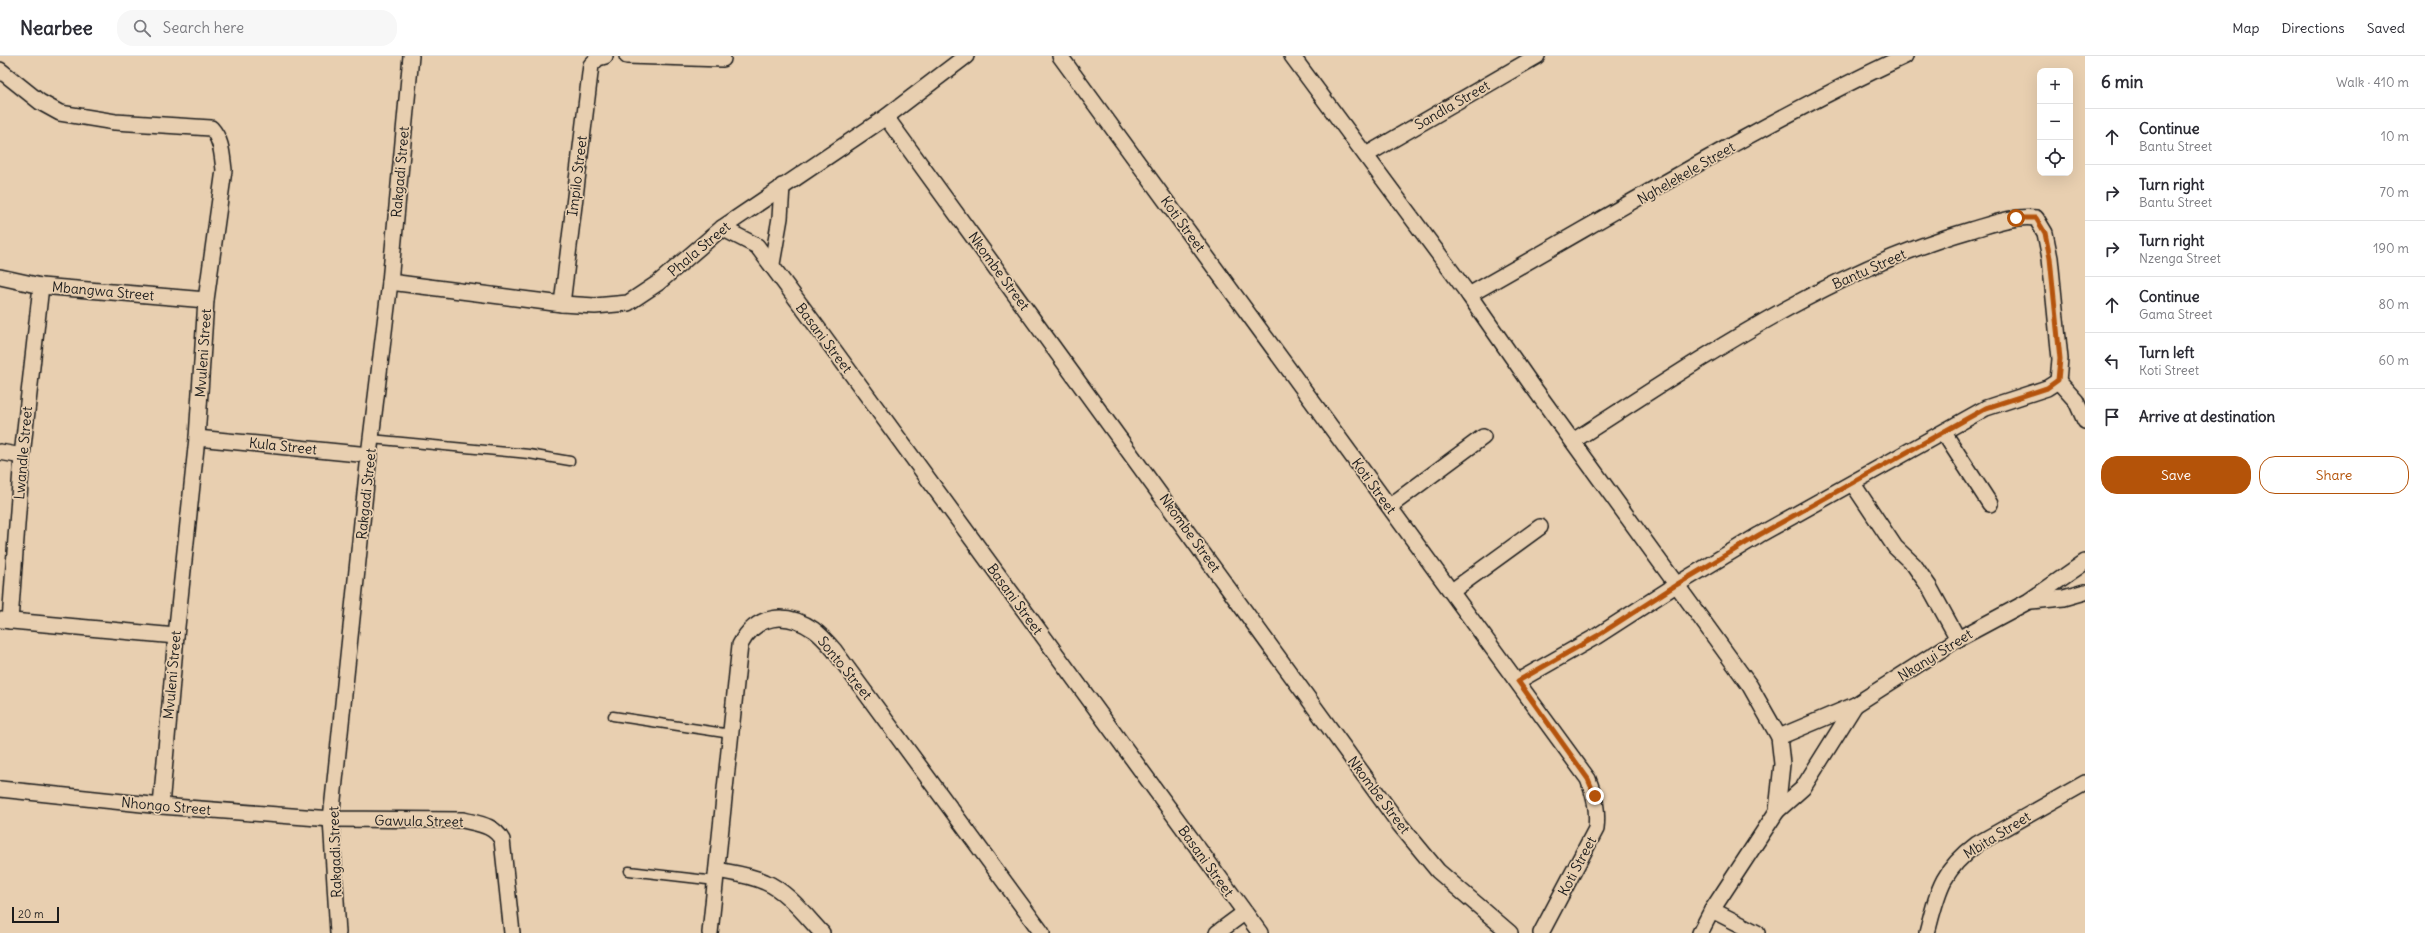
<!DOCTYPE html>
<html lang="en">
<head>
<meta charset="utf-8">
<style>
	body { margin:0; font-family:Delius,sans-serif; background:#f7f7f7; color:#2b2b33 }
	.controls { position:absolute; right:12px; top:12px; display:grid; overflow:hidden; border-radius:8px; box-shadow:0 4px 16px #0002 }
	.controls button { width:36px; height:36px; display:grid; place-items:center; padding:0; border:0; border-bottom:1px solid #e1e1e2; background:#fff; color:#2b2b33; font:20px sans-serif }
	.scale { position:absolute; left:12px; bottom:10px; width:47px; box-sizing:border-box; padding-left:4px; border:2px solid #1c1c1c; border-top:0; font-size:11px; line-height:14px; white-space:nowrap; color:#1c1c1c; -webkit-text-stroke:3px #e8cfb0; paint-order:stroke }
	.stop { position:absolute; width:12px; height:12px; margin:-9px; border:3px solid #b45309; border-radius:50%; background:#fff }
	.stop.end { background:#b45309; border-color:#fff; box-shadow:0 1px 4px #0008 }
	.list { margin:0; padding:0; list-style:none }
	h2 { display:flex; justify-content:space-between; align-items:center; height:52px; margin:0; padding:0 16px; font-size:17px }
	h2 small { font-size:13px; font-weight:400; color:#7c7c81 }
	.list li { display:grid; grid-template-columns:26px 1fr auto; gap:12px; align-items:center; box-sizing:border-box; height:56px; padding:0 16px; border-top:1px solid #e1e1e2 }
	.list b { display:block; font-size:15px; white-space:nowrap }
	.list p { margin:0; font-size:13px; white-space:nowrap; color:#7c7c81 }
	.list em { font-size:13px; font-style:normal; color:#7c7c81 }
	.actions { display:flex; gap:8px; padding:12px 16px }
	.actions a { flex:1; padding:9px 0; border:1px solid #b45309; border-radius:16px; text-align:center; font-size:14px; color:#b45309 }
	.actions .main { background:#b45309; color:#fff }
	.icon { flex:none; width:22px; height:22px; fill:none; stroke:currentColor; stroke-width:2; stroke-linecap:round; stroke-linejoin:round }
	.map { position:relative; flex:none; width:2085px; height:877px; overflow:hidden }
	header { display:flex; align-items:center; gap:24px; box-sizing:border-box; height:56px; padding:0 20px; background:#fff; border-bottom:1px solid #e1e1e2 }
	header strong { font-size:19px }
	nav { display:flex; gap:22px; margin-inline-start:auto; font-size:14px }
	.search { width:280px; height:36px; background:#f7f7f7; display:flex; align-items:center; gap:10px; box-sizing:border-box; padding:0 14px; border-radius:16px; color:#7c7c81; font-size:15px }
	main { display:flex }
	aside { flex:1; background:#fff }
	.map>svg:first-child { display:block }
	.lines { fill:none; stroke-linecap:round; stroke-linejoin:round }
	.service-casing { stroke:#1c1c1c; stroke-width:11 }
	.minor-casing { stroke:#1c1c1c; stroke-width:18 }
	.service { stroke:#e8cfb0; stroke-width:8 }
	.minor { stroke:#e8cfb0; stroke-width:15 }
	.route { stroke:#b45309; stroke-width:5 }
	.labels { text-anchor:middle; dominant-baseline:central; stroke-width:3.5; stroke-linejoin:round; paint-order:stroke }
	.street-label { font-size:14px; fill:#1c1c1c; stroke:#e8cfb0 }
</style>
</head>
<body>
<header>
<strong>Nearbee</strong>
<div class="search"><svg class="icon" aria-label="search" viewBox="0 0 24 24"><circle cx="10" cy="10" r="6"/><path d="M15 15l6 6"/></svg>Search here</div>
<nav><a>Map</a><a>Directions</a><a>Saved</a></nav>
</header>
<main>
<div class="map">
<svg width="2085" height="877" viewBox="0 0 2085 877">
	<rect width="100%" height="100%" fill="#e8cfb0"/>
	<filter id="ink" filterUnits="userSpaceOnUse"><feTurbulence type="fractalNoise" baseFrequency=".025" numOctaves="2"/><feDisplacementMap in="SourceGraphic" scale="8" xChannelSelector="R" yChannelSelector="G"/><feConvolveMatrix kernelMatrix="1 2 1 2 8 2 1 2 1" color-interpolation-filters="sRGB"/></filter>
	<g filter="url(#ink)">
		<g class="lines">
			<defs>
				<g id="service">
					<path d="M 371,383 L 529,398 L 570,405"/>
					<path d="M 613,660 L 731,678"/>
					<path d="M 629,815 L 716,825"/>
				</g>
				<g id="minor">
					<path d="M 627,0 L 723,3"/>
					<path d="M 1060,0 L 1588,723 C 1595,741 1598,754 1596,773 L 1541,877"/>
					<path d="M 1292,0 L 1469,239 L 1531,328 L 1750,630 L 1779,681 L 1782,708 L 1777,755 L 1712,854 L 1700,877"/>
					<path d="M 0,14 L 40,46 L 60,57 L 115,66 L 211,72 C 222,84 222,99 224,114 L 206,244 L 197,382 L 176,580 L 161,750"/>
					<path d="M 886,61 L 1400,769 L 1438,815 L 1510,877"/>
					<path d="M 1366,99 L 1537,0"/>
					<path d="M 722,172 L 757,190 L 820,275 L 1260,877"/>
					<path d="M 772,208 L 780,162 L 782,130"/>
					<path d="M 0,221 L 41,230 L 206,244"/>
					<path d="M 390,226 L 562,248 L 595,250 L 628,247 L 658,227 L 722,172 L 886,61 L 966,0"/>
					<path d="M 1469,239 C 1613,158 1755,70 1905,0"/>
					<path d="M 562,248 L 591,9 L 598,2 L 605,0"/>
					<path d="M 2058,325 L 2076,345 L 2085,365"/>
					<path d="M 1944,377 L 1990,448"/>
					<path d="M 197,382 L 369,399"/>
					<path d="M 1573,385 C 1698,305 1827,215 1971,174 C 1992,168 2014,159 2036,162 L 2045,177 L 2050,202 L 2060,303 L 2058,325"/>
					<path d="M 0,396 L 22,400"/>
					<path d="M 1853,428 L 1895,491 L 1914,509 L 1930,532 L 1958,583"/>
					<path d="M 1390,450 L 1483,381"/>
					<path d="M 1452,535 L 1540,471"/>
					<path d="M 2031,545 L 2064,542 L 2085,536"/>
					<path d="M 1,564 L 176,580"/>
					<path d="M 10,565 L 22,400 L 41,230"/>
					<path d="M 1518,625 L 1597,580 L 1676,529 L 1759,479 L 1986,352 L 2047,332 L 2058,325"/>
					<path d="M 1779,681 L 1855,649 L 1958,583 L 2029,545 L 2085,506"/>
					<path d="M 0,733 L 161,750 L 331,763 L 463,764 C 479,768 494,769 502,784 L 512,877"/>
					<path d="M 1777,755 L 1803,732 L 1855,649"/>
					<path d="M 717,814 C 733,817 750,819 765,826 C 787,835 806,860 822,877"/>
					<path d="M 1712,854 L 1757,877"/>
					<path d="M 338,877 L 331,763 L 369,399 L 390,226 L 411,0"/>
					<path d="M 710,877 L 740,589 C 756,558 786,555 814,574 C 821,579 828,587 834,594 L 1042,877"/>
					<path d="M 1217,877 L 1244,857"/>
					<path d="M 1927,877 C 1938,835 1941,815 1977,788 L 2085,727"/>
				</g>
			</defs>
			<use href="#service" class="service-casing"/>
			<use href="#minor" class="minor-casing"/>
			<use href="#service" class="service"/>
			<use href="#minor" class="minor"/>
		</g>
	</g>
	<g class="lines" filter="url(#ink)">
		<path class="route" d="M 1595,740 L 1588,723 L 1518,625 L 1597,580 L 1676,529 L 1759,479 L 1986,352 L 2047,332 L 2058,324 L 2060,303 L 2050,202 L 2045,177 L 2036,162 L 2016,162"/>
	</g>
	<g class="labels">
		<g class="street-label">
			<text transform="translate(1452 49) rotate(-30)">Sandla Street</text>
			<text transform="translate(400 116) rotate(-85)">Rakgadi Street</text>
			<text transform="translate(1686 117) rotate(-30)">Nghelekele Street</text>
			<text transform="translate(577 120) rotate(-83)">Impilo Street</text>
			<text transform="translate(1183 168) rotate(54)">Koti Street</text>
			<text transform="translate(699 193) rotate(-40)">Phala Street</text>
			<text transform="translate(1869 213) rotate(-24)">Bantu Street</text>
			<text transform="translate(999 215) rotate(54)">Nkombe Street</text>
			<text transform="translate(103 235) rotate(5)">Mbangwa Street</text>
			<text transform="translate(824 282) rotate(53)">Basani Street</text>
			<text transform="translate(203 297) rotate(-86)">Mvuleni Street</text>
			<text transform="translate(283 390) rotate(6)">Kula Street</text>
			<text transform="translate(23 397) rotate(-85)">Lwandle Street</text>
			<text transform="translate(1374 430) rotate(54)">Koti Street</text>
			<text transform="translate(366 438) rotate(-84)">Rakgadi Street</text>
			<text transform="translate(1190 477) rotate(54)">Nkombe Street</text>
			<text transform="translate(1015 543) rotate(54)">Basani Street</text>
			<text transform="translate(1935 599) rotate(-32)">Nkanyi Street</text>
			<text transform="translate(845 612) rotate(51)">Sonto Street</text>
			<text transform="translate(172 619) rotate(-85)">Mvuleni Street</text>
			<text transform="translate(1379 739) rotate(53)">Nkombe Street</text>
			<text transform="translate(166 750) rotate(5)">Nhongo Street</text>
			<text transform="translate(419 765) rotate(1)">Gawula Street</text>
			<text transform="translate(1997 779) rotate(-32)">Mbita Street</text>
			<text transform="translate(335 796) rotate(-92)">Rakgadi Street</text>
			<text transform="translate(1206 805) rotate(54)">Basani Street</text>
			<text transform="translate(1577 810) rotate(-62)">Koti Street</text>
		</g>
	</g>
</svg>
<div class="controls">
<button>+</button>
<button>−</button>
<button><svg class="icon" aria-label="locate" viewBox="0 0 24 24"><circle cx="12" cy="12" r="6"/><path d="M12 2v4M12 18v4M2 12h4M18 12h4"/></svg></button>
</div>
<div class="scale">20 m</div>
<div class="stop" style="left:2016px;top:162px"></div>
<div class="stop end" style="left:1595px;top:740px"></div>
</div>
<aside>
<h2>6 min<small>Walk · 410 m</small></h2>
<ul class="list">
<li><svg class="icon" aria-label="ahead" viewBox="0 0 24 24"><path d="M12 20V5M6 11l6-6 6 6"/></svg><div><b>Continue</b><p>Bantu Street</p></div><em>10 m</em></li>
<li><svg class="icon" aria-label="right" viewBox="0 0 24 24"><path d="M7 20v-9h11M14 6l5 5-5 5"/></svg><div><b>Turn right</b><p>Bantu Street</p></div><em>70 m</em></li>
<li><svg class="icon" aria-label="right" viewBox="0 0 24 24"><path d="M7 20v-9h11M14 6l5 5-5 5"/></svg><div><b>Turn right</b><p>Nzenga Street</p></div><em>190 m</em></li>
<li><svg class="icon" aria-label="ahead" viewBox="0 0 24 24"><path d="M12 20V5M6 11l6-6 6 6"/></svg><div><b>Continue</b><p>Gama Street</p></div><em>80 m</em></li>
<li><svg class="icon" aria-label="left" viewBox="0 0 24 24"><path d="M17 20v-9H6M10 6l-5 5 5 5"/></svg><div><b>Turn left</b><p>Koti Street</p></div><em>60 m</em></li>
<li><svg class="icon" aria-label="arrive" viewBox="0 0 24 24"><path d="M6 21V4h12l-3 4 3 4H6"/></svg><div><b>Arrive at destination</b></div></li>
</ul>
<div class="actions"><a class="main">Save</a><a>Share</a></div>
</aside>
</main>
</body>
</html>
